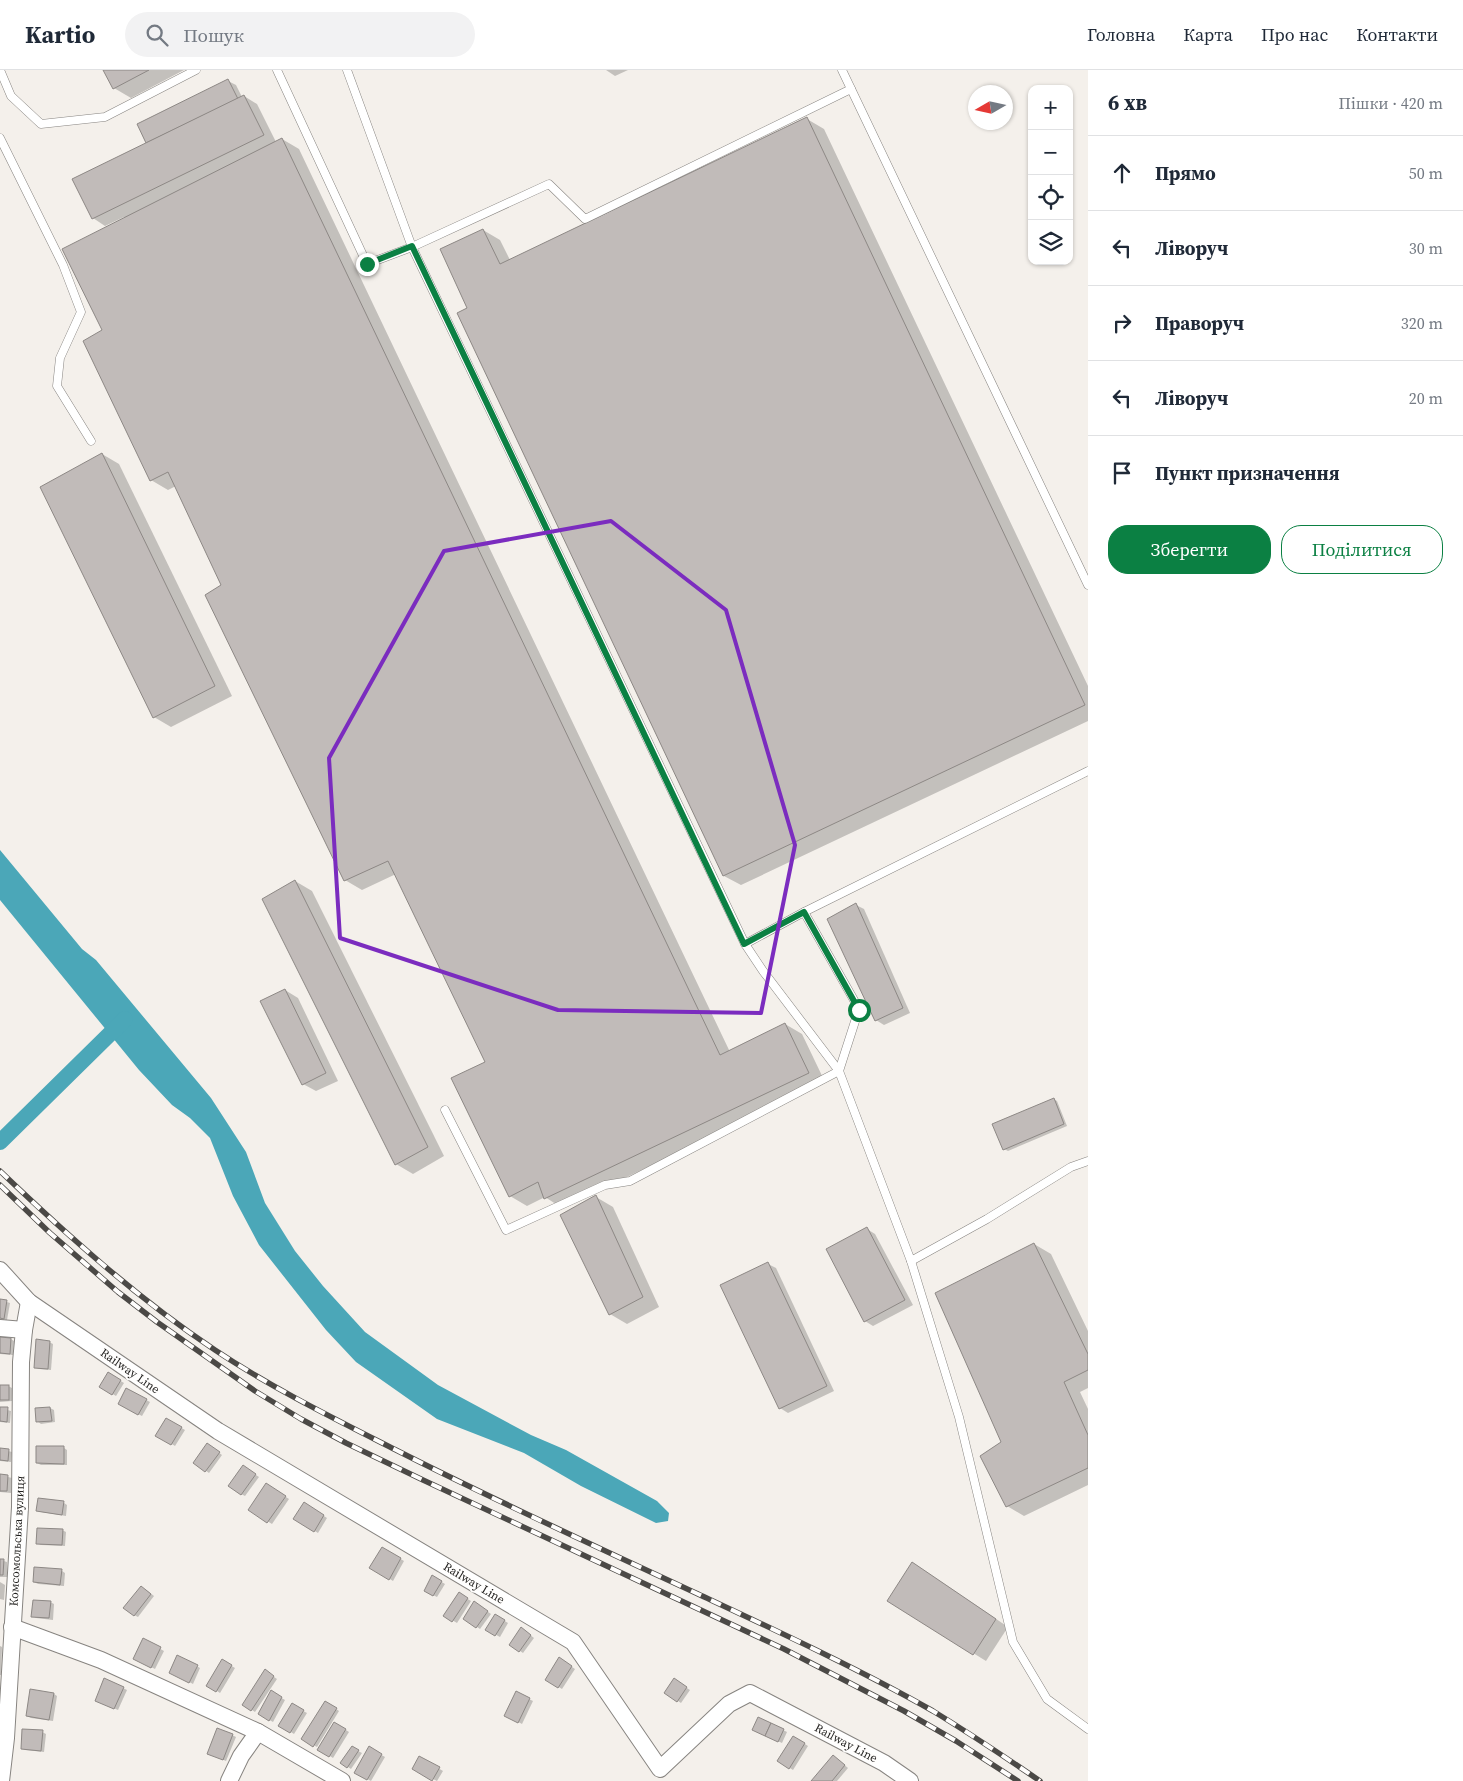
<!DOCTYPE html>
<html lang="uk">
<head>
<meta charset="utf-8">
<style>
	body { margin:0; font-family:"Source Serif 4",serif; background:#f2f2f3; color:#1f2937 }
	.controls { position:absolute; right:15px; top:15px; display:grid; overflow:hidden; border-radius:10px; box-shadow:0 1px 4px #0004 }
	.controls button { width:45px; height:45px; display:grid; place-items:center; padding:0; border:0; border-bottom:1px solid #e0e1e3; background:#fff; color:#1f2937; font:25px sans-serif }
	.compass { position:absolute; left:968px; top:15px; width:45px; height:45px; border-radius:50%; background:#fff; box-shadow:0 1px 4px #0004; rotate:261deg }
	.stop { position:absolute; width:15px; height:15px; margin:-11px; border:4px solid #0b8043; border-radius:50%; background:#fff }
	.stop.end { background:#0b8043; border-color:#fff; box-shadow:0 1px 5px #0008 }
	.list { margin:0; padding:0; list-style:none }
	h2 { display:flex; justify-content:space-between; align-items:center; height:65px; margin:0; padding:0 20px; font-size:21px }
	h2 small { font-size:16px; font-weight:400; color:#747a83 }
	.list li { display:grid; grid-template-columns:32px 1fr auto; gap:15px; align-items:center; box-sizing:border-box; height:75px; padding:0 20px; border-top:1px solid #e0e1e3 }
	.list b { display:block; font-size:19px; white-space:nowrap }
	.list em { font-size:16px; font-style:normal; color:#747a83 }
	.actions { display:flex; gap:10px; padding:15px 20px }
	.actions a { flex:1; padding:11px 0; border:1px solid #0b8043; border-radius:20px; text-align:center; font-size:18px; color:#0b8043 }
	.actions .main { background:#0b8043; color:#fff }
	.icon { flex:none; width:28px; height:28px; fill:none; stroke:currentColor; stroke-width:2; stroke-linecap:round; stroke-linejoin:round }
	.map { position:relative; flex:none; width:1088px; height:1711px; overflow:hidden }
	header { display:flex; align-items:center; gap:30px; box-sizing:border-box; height:70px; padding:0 25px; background:#fff; border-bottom:1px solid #e0e1e3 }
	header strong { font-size:24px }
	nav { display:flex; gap:28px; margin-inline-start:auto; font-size:18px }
	.search { width:350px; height:45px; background:#f2f2f3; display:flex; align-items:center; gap:12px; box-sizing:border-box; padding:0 18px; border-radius:28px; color:#747a83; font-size:19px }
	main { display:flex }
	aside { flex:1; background:#fff }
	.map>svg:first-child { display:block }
	.water { fill:#4ba7b8 }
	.shadow { fill:#0003 }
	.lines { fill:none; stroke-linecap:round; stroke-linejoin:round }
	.canal { stroke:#4ba7b8; stroke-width:16 }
	.building { fill:#c1bbb9; stroke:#8d8885 }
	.lane-casing { stroke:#878480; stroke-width:9 }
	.street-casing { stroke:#878480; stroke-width:18 }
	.lane { stroke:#fff; stroke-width:8 }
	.street { stroke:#fff; stroke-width:16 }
	.rail-casing { stroke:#4b4946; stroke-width:5.5 }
	.rail { stroke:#fffefd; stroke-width:4; stroke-dasharray:11; stroke-linecap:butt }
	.route { stroke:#0b8043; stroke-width:6 }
	.marked { fill:none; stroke:#7b2cbf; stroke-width:4; stroke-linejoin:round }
	.labels { text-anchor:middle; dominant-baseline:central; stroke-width:4; stroke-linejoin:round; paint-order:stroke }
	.street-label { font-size:12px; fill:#1f1e1c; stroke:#fffefd }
</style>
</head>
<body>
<header>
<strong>Kartio</strong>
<div class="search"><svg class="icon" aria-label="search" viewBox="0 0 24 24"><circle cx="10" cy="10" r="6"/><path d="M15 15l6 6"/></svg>Пошук</div>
<nav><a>Головна</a><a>Карта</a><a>Про нас</a><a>Контакти</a></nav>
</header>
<main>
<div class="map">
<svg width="1088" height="1711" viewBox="0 0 1088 1711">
	<rect width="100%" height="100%" fill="#f4f0eb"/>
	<path class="water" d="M 0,780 L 82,879 L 96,890 L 211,1028 L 246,1082 L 265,1133 L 295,1181 L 323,1216 L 365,1262 L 438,1315 L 531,1365 L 566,1380 L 657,1431 L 669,1443 L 668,1451 L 656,1453 L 581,1416 L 524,1383 L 437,1349 L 356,1292 L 326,1260 L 259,1175 L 233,1126 L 210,1068 L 190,1048 L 172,1035 L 139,1000 L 0,830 Z"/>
	<g class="shadow">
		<path d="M 105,0 L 184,0 L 131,28 L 114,18 Z"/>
		<path d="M 606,0 L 628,0 L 615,6 Z"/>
		<path d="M 228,11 L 236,15 L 242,27 L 244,26 L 257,34 L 276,72 L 282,69 L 299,79 L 730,982 L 785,954 L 802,964 L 825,1012 L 562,1138 L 545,1127 L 527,1136 L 510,1126 L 486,993 L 396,804 L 362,820 L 345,810 L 223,516 L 176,416 L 168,420 L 151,410 L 104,261 L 125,149 L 124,147 L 105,156 L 93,148 L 149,73 Z"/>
		<path d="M 807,49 L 824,59 L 1088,616 L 1088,651 L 741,815 L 724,806 L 458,243 L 469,238 L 483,160 L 500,170 L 510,190 Z"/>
		<path d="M 102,384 L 119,394 L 232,626 L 171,657 L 154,647 Z"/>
		<path d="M 295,811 L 312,821 L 444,1086 L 413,1104 L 396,1094 Z"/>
		<path d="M 856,835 L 864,839 L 910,943 L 884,955 L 876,950 Z"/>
		<path d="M 285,920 L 298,928 L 338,1011 L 316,1021 L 303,1014 Z"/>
		<path d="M 1053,1029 L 1057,1031 L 1067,1056 L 1008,1081 L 1004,1079 Z"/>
		<path d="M 596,1127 L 613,1137 L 659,1237 L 627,1254 L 610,1244 Z"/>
		<path d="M 867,1159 L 875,1164 L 913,1235 L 873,1256 L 865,1251 Z"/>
		<path d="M 1034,1174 L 1051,1184 L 1088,1261 L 1088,1318 L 1080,1322 L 1088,1339 L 1088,1415 L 1024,1446 L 1007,1436 L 1002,1372 Z"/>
		<path d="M 768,1194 L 776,1198 L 834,1321 L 788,1343 L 780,1338 Z"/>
		<path d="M 0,1230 L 10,1233 L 7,1250 L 0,1249 Z"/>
		<path d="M 0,1268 L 11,1269 L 14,1271 L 13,1285 L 0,1284 Z"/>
		<path d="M 49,1272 L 53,1274 L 51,1300 L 39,1299 L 35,1297 Z"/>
		<path d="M 109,1304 L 124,1313 L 116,1326 L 101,1317 Z"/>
		<path d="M 0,1316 L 8,1316 L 12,1318 L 12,1331 L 0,1332 Z"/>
		<path d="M 127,1320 L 150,1332 L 142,1346 L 119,1334 Z"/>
		<path d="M 0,1338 L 11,1341 L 10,1353 L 0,1352 Z"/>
		<path d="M 50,1338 L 54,1340 L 55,1352 L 41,1354 L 37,1351 Z"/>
		<path d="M 166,1349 L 185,1360 L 175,1376 L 157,1365 Z"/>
		<path d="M 207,1374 L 222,1385 L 209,1403 L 195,1393 Z"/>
		<path d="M 64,1378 L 67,1380 L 67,1395 L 41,1395 L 37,1393 Z"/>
		<path d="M 0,1379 L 12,1382 L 11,1392 L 0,1391 Z"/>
		<path d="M 247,1399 L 259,1407 L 245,1426 L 241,1424 Z"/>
		<path d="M 0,1405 L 12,1408 L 11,1423 L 0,1422 Z"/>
		<path d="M 267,1415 L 289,1429 L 272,1454 L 250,1440 Z"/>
		<path d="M 39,1429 L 64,1433 L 67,1435 L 66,1446 L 41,1442 L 37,1440 Z"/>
		<path d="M 305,1434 L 327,1448 L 318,1463 L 295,1449 Z"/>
		<path d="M 62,1460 L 66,1462 L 65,1476 L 41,1475 L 37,1473 Z"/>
		<path d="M 382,1478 L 404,1491 L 393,1511 L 371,1497 Z"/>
		<path d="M 0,1490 L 7,1492 L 7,1507 L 0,1507 Z"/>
		<path d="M 62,1501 L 65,1503 L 64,1516 L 38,1514 L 34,1512 Z"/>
		<path d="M 925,1501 L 1008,1557 L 986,1591 L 889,1531 Z"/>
		<path d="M 433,1507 L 445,1514 L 437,1527 L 425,1521 Z"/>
		<path d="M 0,1512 L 5,1515 L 4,1530 L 0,1529 Z"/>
		<path d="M 145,1519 L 154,1526 L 138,1547 L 134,1545 Z"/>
		<path d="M 459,1524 L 471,1531 L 457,1553 L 445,1546 Z"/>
		<path d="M 50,1532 L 54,1534 L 53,1550 L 36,1548 L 33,1546 Z"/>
		<path d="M 475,1533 L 491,1544 L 480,1559 L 464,1548 Z"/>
		<path d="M 495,1545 L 508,1553 L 500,1567 L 487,1560 Z"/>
		<path d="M 525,1561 L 534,1568 L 523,1583 L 520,1581 Z"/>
		<path d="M 144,1570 L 164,1581 L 155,1599 L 134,1588 Z"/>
		<path d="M 0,1576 L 2,1577 L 1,1605 L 0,1605 Z"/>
		<path d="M 178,1586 L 200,1598 L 193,1614 L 174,1604 Z"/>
		<path d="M 560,1589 L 575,1599 L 562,1619 L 547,1610 Z"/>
		<path d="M 223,1591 L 235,1598 L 220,1623 L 208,1615 Z"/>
		<path d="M 265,1601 L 277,1609 L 255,1642 L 243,1634 Z"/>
		<path d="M 674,1610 L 690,1620 L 681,1633 L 666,1623 Z"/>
		<path d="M 123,1618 L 127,1620 L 118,1640 L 100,1632 Z"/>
		<path d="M 271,1622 L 285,1630 L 273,1652 L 259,1644 Z"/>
		<path d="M 516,1623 L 533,1631 L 522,1654 L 506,1645 Z"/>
		<path d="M 54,1624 L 57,1626 L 53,1651 L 31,1648 L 27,1646 Z"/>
		<path d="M 326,1632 L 339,1641 L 317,1677 L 303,1669 Z"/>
		<path d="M 292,1635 L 307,1643 L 294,1664 L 280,1655 Z"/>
		<path d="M 335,1653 L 349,1662 L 333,1688 L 319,1679 Z"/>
		<path d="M 783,1660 L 787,1662 L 782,1673 L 757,1661 Z"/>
		<path d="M 42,1662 L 46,1664 L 44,1682 L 25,1680 L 22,1678 Z"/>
		<path d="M 232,1665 L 236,1667 L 226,1691 L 212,1685 Z"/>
		<path d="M 794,1667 L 808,1676 L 793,1700 L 779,1691 Z"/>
		<path d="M 352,1678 L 362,1683 L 351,1699 L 342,1693 Z"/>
		<path d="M 369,1678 L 385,1687 L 371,1711 L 356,1703 Z"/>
		<path d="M 420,1687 L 443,1701 L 437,1711 L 413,1699 Z"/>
		<path d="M 836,1688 L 848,1698 L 837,1711 L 812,1711 Z"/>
	</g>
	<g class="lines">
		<path class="canal" d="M 0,1072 L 125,949"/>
	</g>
	<g class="building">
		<path d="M 103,0 L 149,0 L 113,19 Z"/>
		<path d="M 228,9 L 238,29 L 146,73 L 137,54 Z"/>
		<path d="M 244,25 L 264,65 L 92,149 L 72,109 Z"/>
		<path d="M 807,47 L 1085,635 L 723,806 L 457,243 L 467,238 L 440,179 L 483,159 L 500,194 Z"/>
		<path d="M 282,68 L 720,985 L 785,953 L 809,1003 L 544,1129 L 538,1112 L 509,1127 L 451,1008 L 485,992 L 388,791 L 344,811 L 205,525 L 221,515 L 168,402 L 150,411 L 83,271 L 102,260 L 62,179 Z"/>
		<path d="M 102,383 L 215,616 L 153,648 L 40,417 Z"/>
		<path d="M 295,810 L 428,1077 L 395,1095 L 262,829 Z"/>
		<path d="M 856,833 L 903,938 L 875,951 L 827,849 Z"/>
		<path d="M 285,919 L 326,1003 L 302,1015 L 260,931 Z"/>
		<path d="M 1054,1028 L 1064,1054 L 1003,1080 L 992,1054 Z"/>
		<path d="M 596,1125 L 643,1227 L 609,1245 L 560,1145 Z"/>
		<path d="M 867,1157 L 905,1230 L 864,1252 L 826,1179 Z"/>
		<path d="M 1034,1173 L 1088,1284 L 1088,1300 L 1064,1312 L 1088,1365 L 1088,1398 L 1006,1437 L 980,1386 L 1001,1372 L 935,1223 Z"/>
		<path d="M 768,1192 L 827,1316 L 779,1339 L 720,1215 Z"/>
		<path d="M 0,1229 L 7,1230 L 4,1249 L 0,1248 Z"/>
		<path d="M 0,1267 L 11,1268 L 10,1284 L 0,1283 Z"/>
		<path d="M 36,1269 L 50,1271 L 48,1299 L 34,1298 Z"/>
		<path d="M 108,1302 L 121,1310 L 112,1325 L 99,1317 Z"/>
		<rect x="0" y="1315" width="9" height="15"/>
		<path d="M 126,1318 L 147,1329 L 138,1345 L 118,1334 Z"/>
		<path d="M 0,1337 L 8,1337 L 7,1352 L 0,1351 Z"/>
		<path d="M 50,1337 L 52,1351 L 36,1352 L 35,1338 Z"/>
		<path d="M 166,1348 L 182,1357 L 171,1375 L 155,1366 Z"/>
		<path d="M 207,1373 L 220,1382 L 205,1402 L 193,1393 Z"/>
		<path d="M 36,1376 L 64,1376 L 64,1394 L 36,1393 Z"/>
		<path d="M 0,1378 L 9,1379 L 8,1391 L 0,1390 Z"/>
		<path d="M 243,1395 L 256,1404 L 241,1425 L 228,1416 Z"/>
		<path d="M 0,1404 L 8,1405 L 7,1421 L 0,1421 Z"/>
		<path d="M 266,1413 L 286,1426 L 267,1453 L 248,1440 Z"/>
		<path d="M 38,1428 L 64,1431 L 62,1445 L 36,1441 Z"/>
		<path d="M 304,1432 L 324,1445 L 314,1462 L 293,1449 Z"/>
		<path d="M 37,1458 L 63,1459 L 62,1475 L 36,1474 Z"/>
		<path d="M 382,1477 L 401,1488 L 389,1510 L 369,1498 Z"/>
		<path d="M 0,1489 L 4,1489 L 3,1505 L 0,1505 Z"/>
		<path d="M 912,1492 L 996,1549 L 973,1585 L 887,1531 Z"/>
		<path d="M 34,1497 L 62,1499 L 60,1515 L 33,1512 Z"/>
		<path d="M 432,1505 L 442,1511 L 433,1526 L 424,1521 Z"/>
		<path d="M 141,1516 L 151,1524 L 134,1546 L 123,1538 Z"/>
		<path d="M 459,1522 L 468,1528 L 452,1552 L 443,1546 Z"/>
		<path d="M 33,1530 L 51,1531 L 49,1548 L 31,1547 Z"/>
		<path d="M 474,1531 L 488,1541 L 476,1558 L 463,1549 Z"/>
		<path d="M 495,1544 L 505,1550 L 495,1566 L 485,1560 Z"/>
		<path d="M 521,1557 L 531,1565 L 519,1582 L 509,1575 Z"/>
		<path d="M 143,1568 L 161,1577 L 151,1598 L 133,1589 Z"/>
		<path d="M 177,1585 L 198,1595 L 189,1613 L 169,1603 Z"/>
		<path d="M 559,1587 L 572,1596 L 558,1618 L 545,1610 Z"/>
		<path d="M 222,1589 L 232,1595 L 216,1622 L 206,1616 Z"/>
		<path d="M 265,1599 L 274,1606 L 251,1641 L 242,1635 Z"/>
		<path d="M 104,1608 L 124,1617 L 114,1639 L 95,1631 Z"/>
		<path d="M 674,1608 L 687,1617 L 677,1632 L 664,1623 Z"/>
		<path d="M 30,1619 L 54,1623 L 49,1650 L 26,1646 Z"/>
		<path d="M 271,1620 L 282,1627 L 269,1651 L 258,1644 Z"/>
		<path d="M 516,1621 L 530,1628 L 518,1653 L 504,1646 Z"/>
		<path d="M 325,1631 L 337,1638 L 313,1677 L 301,1669 Z"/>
		<path d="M 292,1633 L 304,1640 L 290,1663 L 278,1656 Z"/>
		<path d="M 758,1647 L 771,1653 L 765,1666 L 752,1660 Z"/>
		<path d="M 334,1652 L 346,1659 L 329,1687 L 317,1680 Z"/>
		<path d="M 771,1653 L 784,1659 L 778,1672 L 765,1666 Z"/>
		<path d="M 217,1658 L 233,1664 L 223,1690 L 207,1684 Z"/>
		<path d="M 22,1659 L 43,1660 L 41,1681 L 21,1679 Z"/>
		<path d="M 793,1666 L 805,1673 L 789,1699 L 777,1691 Z"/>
		<path d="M 352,1676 L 359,1680 L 347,1698 L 340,1693 Z"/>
		<path d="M 369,1676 L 382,1684 L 367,1710 L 354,1703 Z"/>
		<path d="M 833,1685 L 845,1695 L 832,1711 L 811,1711 Z"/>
		<path d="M 419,1686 L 440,1697 L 432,1711 L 412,1699 Z"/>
	</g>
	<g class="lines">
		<defs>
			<g id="lane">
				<path d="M 0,0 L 11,26 L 41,54 L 105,47 L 196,0"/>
				<path d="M 277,0 L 367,194 L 412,177 L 549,114 L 585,149 L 851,19"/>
				<path d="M 347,0 L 412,177 L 745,874 L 763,901 L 839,1001 L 911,1191 L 987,1149 L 1071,1097 L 1088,1091"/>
				<path d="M 842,0 L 1088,515"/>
				<path d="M 0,68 L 63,195 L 81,242 L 60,288 L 57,316 L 91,371"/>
				<path d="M 745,874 L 804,842 L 1088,701"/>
				<path d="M 445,1040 L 506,1160 L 605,1115 L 630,1111 L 839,1001 L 859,939 L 804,842"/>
				<path d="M 911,1191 L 959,1347 L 1013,1572 L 1047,1629 L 1088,1659"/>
			</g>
			<g id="street">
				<path d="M 0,1200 L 29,1232 L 218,1361 L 573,1572 L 660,1699 L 729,1634 L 750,1623 L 884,1693 L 910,1711"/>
				<path d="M 0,1258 L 24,1260"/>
				<path d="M 12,1557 L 101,1590 L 258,1662 L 342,1711"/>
				<path d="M 1,1711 L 6,1668 L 20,1437 L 21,1292 L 24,1260 L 29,1232"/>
				<path d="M 229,1711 L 241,1686 L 258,1662"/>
			</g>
		</defs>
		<use href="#lane" class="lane-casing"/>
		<use href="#street" class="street-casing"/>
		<use href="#lane" class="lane"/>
		<use href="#street" class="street"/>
		<defs>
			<g id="rail">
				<path d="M 0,1101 C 67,1165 137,1228 215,1280 C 272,1318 335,1349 396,1380 C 496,1431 597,1477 698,1524 C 777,1561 857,1598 933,1641 C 969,1663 1005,1687 1040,1711"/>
				<path d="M 0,1115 L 50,1163 L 118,1222 L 157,1252 L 255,1321 L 301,1349 L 346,1373 L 423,1410 L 784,1579 L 904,1641 L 956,1671 L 1018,1711"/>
			</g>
		</defs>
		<use href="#rail" class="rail-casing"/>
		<use href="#rail" class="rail"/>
	</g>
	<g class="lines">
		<path class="route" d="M 367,194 L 412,176 L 744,874 L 804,842 L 859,940"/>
	</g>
	<path class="marked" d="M 611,451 L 726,540 L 795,775 L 761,943 L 558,940 L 340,868 L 329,688 L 444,481 Z"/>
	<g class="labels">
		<g class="street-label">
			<text transform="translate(130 1301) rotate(35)">Railway Line</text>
			<text transform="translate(17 1471) rotate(-87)">Комсомольська вулиця</text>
			<text transform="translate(474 1513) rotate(31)">Railway Line</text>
			<text transform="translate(846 1673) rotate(28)">Railway Line</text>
		</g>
	</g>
</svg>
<div class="controls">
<button>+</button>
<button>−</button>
<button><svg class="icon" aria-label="locate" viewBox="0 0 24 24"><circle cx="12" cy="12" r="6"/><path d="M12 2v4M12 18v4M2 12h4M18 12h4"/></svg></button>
<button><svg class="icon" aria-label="layers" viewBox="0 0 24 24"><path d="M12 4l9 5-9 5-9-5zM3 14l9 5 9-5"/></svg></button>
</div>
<svg class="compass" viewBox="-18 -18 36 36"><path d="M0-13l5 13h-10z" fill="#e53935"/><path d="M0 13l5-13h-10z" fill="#747a83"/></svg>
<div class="stop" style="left:859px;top:940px"></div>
<div class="stop end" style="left:367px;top:194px"></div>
</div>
<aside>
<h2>6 хв<small>Пішки · 420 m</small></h2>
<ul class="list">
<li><svg class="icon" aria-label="ahead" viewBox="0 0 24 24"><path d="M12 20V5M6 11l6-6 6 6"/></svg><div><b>Прямо</b></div><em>50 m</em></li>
<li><svg class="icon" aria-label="left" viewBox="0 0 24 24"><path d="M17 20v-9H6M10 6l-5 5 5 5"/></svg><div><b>Ліворуч</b></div><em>30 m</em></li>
<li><svg class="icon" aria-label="right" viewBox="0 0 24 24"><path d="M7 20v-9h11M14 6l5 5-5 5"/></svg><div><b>Праворуч</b></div><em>320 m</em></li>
<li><svg class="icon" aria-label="left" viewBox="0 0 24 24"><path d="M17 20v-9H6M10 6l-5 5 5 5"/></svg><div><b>Ліворуч</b></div><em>20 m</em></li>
<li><svg class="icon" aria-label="arrive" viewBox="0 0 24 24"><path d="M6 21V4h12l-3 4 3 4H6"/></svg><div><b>Пункт призначення</b></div></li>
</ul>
<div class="actions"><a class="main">Зберегти</a><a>Поділитися</a></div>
</aside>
</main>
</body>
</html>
